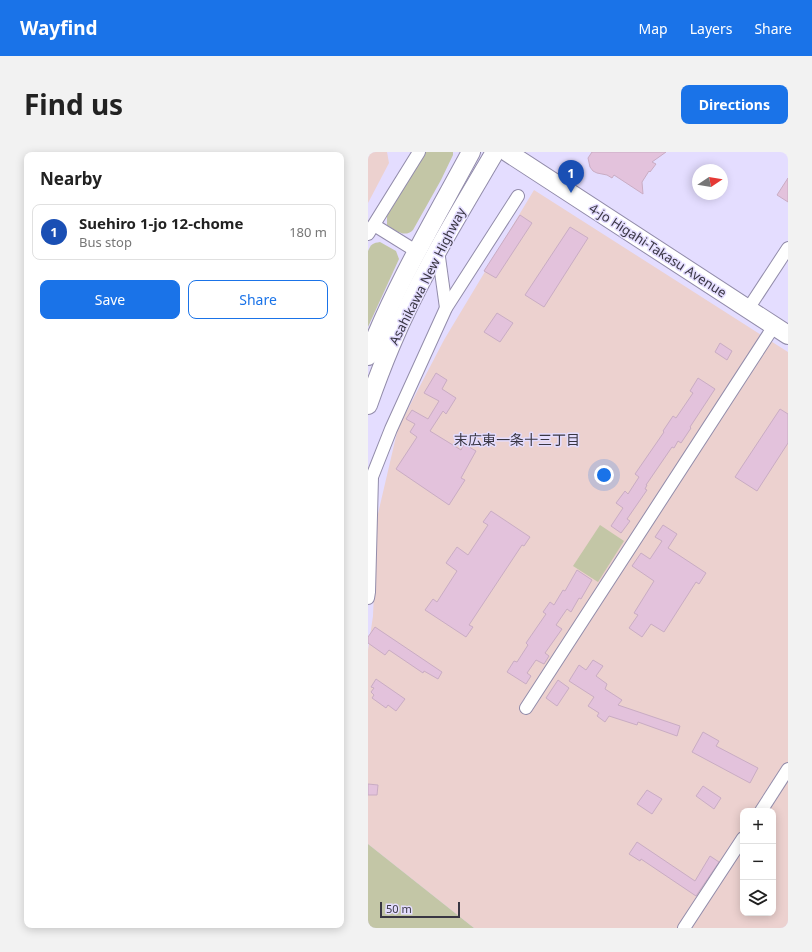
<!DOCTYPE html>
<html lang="en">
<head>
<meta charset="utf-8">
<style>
	body { margin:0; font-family:"Noto Sans","Noto Sans JP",sans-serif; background:#f2f2f2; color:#222 }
	.controls { position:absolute; right:12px; bottom:12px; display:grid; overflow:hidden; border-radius:8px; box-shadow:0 2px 10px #0003 }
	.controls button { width:36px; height:36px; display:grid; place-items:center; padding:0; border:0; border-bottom:1px solid #e0e0e0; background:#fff; color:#222; font:20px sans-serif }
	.compass { position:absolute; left:324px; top:12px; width:36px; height:36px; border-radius:50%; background:#fff; box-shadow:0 2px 10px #0003; rotate:78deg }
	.scale { position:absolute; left:12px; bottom:10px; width:80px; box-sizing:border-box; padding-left:4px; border:2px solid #393643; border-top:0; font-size:11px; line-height:14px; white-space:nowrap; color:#393643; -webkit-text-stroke:3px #e4ddff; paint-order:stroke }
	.you { position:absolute; left:236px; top:323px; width:14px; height:14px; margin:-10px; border:3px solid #fff; border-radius:50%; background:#1a73e8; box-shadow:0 0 0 6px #1a73e833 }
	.badge { display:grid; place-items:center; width:26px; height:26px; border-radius:50%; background:#1a73e8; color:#fff; font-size:13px; font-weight:700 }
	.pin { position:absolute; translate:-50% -33px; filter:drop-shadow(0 1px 2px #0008) }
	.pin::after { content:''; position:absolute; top:21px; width:14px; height:12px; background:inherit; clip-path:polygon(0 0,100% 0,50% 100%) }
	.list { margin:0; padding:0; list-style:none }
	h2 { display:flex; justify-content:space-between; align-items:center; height:52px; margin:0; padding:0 16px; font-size:17px }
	h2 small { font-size:13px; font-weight:400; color:#767676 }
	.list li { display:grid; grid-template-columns:26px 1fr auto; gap:12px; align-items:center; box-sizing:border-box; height:56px; margin:0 8px 8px; padding:0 8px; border:1px solid #e0e0e0; border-radius:8px }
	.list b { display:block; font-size:15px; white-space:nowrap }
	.list p { margin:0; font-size:13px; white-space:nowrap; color:#767676 }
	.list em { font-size:13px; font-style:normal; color:#767676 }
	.actions { display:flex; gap:8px; padding:12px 16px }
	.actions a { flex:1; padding:9px 0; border:1px solid #1a73e8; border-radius:8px; text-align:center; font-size:14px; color:#1a73e8 }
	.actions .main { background:#1a73e8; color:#fff }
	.icon { flex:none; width:22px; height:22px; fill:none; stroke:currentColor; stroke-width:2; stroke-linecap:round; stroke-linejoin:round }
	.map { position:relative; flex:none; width:420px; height:776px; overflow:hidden; border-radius:8px }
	header { display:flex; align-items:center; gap:24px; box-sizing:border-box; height:56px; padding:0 20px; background:#1a73e8; color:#fff }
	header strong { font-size:19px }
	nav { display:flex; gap:22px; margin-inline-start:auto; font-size:14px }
	.intro { display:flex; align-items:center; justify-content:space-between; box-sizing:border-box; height:96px; padding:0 24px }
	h1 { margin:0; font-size:28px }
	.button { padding:10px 18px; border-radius:8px; background:#1a73e8; color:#fff; font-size:14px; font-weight:700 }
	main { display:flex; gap:24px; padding:0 24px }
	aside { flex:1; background:#fff; border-radius:8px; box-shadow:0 2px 10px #0003 }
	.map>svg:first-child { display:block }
	.industrial { fill:#ecd1cf; fill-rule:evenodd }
	.green { fill:#c3c6a6 }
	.building { fill:#e3c2dc; stroke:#c9acc3 }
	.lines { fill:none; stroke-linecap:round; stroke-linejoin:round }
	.minor-casing { stroke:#928caa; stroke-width:14 }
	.highway-casing { stroke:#928caa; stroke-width:20 }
	.minor { stroke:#fff; stroke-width:12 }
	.highway { stroke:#fff; stroke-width:18 }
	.labels { text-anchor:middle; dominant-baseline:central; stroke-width:3; stroke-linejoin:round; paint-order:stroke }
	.street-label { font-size:13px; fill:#393643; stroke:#e4ddff }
	.neighbourhood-label { font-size:14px; fill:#393643; stroke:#e4ddff }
</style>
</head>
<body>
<header>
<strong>Wayfind</strong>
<nav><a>Map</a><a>Layers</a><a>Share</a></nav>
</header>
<div class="intro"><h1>Find us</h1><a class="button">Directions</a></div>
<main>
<aside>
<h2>Nearby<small></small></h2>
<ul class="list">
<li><span class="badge" style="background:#1a4fb4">1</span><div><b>Suehiro 1-jo 12-chome</b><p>Bus stop</p></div><em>180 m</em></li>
</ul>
<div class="actions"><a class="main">Save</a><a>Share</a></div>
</aside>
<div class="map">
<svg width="420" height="776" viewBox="0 0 420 776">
	<rect width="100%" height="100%" fill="#e4ddff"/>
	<g class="industrial">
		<path d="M 0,0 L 19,0 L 21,11 L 0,51 Z"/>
		<path d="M 166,38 L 420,200 L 420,776 L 106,776 L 0,692 L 0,498 L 5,464 L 9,366 L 30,276 L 76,188 ZM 375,659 L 405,659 L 405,761 L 375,761 Z"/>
	</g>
	<g class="green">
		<path d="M 58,0 L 85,0 L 85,3 L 73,28 L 45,78 C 37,86 28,79 19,73 L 19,64 Z"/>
		<path d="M 12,90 L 28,99 L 31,107 L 0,175 L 0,99 C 3,92 5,91 12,90 Z"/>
		<path d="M 232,373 L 256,389 L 230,430 L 205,414 Z"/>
		<path d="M 0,692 L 106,776 L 0,776 Z"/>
	</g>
	<g class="building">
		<path d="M 224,0 L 298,0 L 284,10 L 288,12 L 282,20 L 281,19 L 274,30 L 275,42 L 246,23 L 244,26 L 239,23 L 229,21 L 225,19 L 222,15 L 220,6 Z"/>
		<path d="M 420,26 L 420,50 L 409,43 Z"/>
		<path d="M 152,63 L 164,71 L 128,126 L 116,119 Z"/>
		<path d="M 202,75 L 220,86 L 176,155 L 157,143 Z"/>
		<path d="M 129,161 L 145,171 L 132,190 L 116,180 Z"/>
		<path d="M 352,191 L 364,199 L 359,208 L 347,200 Z"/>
		<path d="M 68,221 L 79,228 L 74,237 L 88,246 L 78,262 L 75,259 L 62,279 L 93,298 L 96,292 L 108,299 L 93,326 L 97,328 L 81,353 L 28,317 L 49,285 L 42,280 L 47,272 L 38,267 L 44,258 L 60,267 L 71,249 L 56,241 Z"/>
		<path d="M 330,226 L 347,237 L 322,275 L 323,276 L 313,291 L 310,289 L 306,296 L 304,295 L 278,333 L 279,333 L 277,337 L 279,338 L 259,367 L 262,369 L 253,381 L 243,374 L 255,356 L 248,351 L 257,339 L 260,342 L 271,325 L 267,322 L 296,280 L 295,279 L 305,264 L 308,266 L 325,241 L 322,239 Z"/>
		<path d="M 412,257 L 420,262 L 420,291 L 389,339 L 367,325 Z"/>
		<path d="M 123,359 L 162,385 L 156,394 L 154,393 L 101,473 L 105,475 L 98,485 L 57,458 L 65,447 L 69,450 L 89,419 L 78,411 L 89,395 L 100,403 L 120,373 L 115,370 Z"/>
		<path d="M 295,373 L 309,382 L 300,396 L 338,421 L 331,432 L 328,430 L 296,480 L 283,472 L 274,485 L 261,476 L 270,463 L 266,461 L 286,429 L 264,414 L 273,401 L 282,407 L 294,389 L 287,385 Z"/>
		<path d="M 209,418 L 224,428 L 213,447 L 211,446 L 203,460 L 199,457 L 188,473 L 194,477 L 177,501 L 181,504 L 176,512 L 168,508 L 159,521 L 163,524 L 158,532 L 139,520 L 146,509 L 149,510 L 160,493 L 158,491 L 178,462 L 175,460 L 182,450 L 186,453 L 195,438 L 197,439 Z"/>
		<path d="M 7,475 L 74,520 L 70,527 L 56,519 L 55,521 L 21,498 L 17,503 L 0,491 L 0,485 Z"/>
		<path d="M 225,508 L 235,514 L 228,524 L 239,532 L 237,537 L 254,548 L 250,553 L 312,574 L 309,584 L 270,570 L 269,573 L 241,564 L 237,570 L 229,564 L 231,561 L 220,554 L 226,545 L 201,529 L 211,513 L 218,518 Z"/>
		<path d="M 8,527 L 37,547 L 28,559 L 20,553 L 18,556 L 4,546 L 6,543 L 3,540 L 6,536 L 3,535 Z"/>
		<path d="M 190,528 L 201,536 L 189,554 L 178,546 Z"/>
		<path d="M 335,580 L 351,589 L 348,594 L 390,616 L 382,631 L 324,600 Z"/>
		<path d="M 0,632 L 10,633 L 9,643 L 0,643 Z"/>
		<path d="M 335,634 L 353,646 L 346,657 L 328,644 Z"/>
		<path d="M 279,638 L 294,647 L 284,662 L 269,652 Z"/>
		<path d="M 269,690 L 327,729 L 342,704 L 351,710 L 328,744 L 273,707 L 272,709 L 261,702 Z"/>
	</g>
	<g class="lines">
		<defs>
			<g id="minor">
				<path d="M 6,73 L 48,99"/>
				<path d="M 0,82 L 51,0"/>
				<path d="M 70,98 L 78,156"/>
				<path d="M 380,157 L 420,96"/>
				<path d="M 0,446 L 1,440 L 4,325 L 23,277 L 78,156 L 150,44"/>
				<path d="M 158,556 L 406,174"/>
				<path d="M 393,659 L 420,617"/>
				<path d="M 316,776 L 375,686"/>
			</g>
			<g id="highway">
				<path d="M 139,0 L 420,183"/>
				<path d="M 0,204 C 28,132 67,67 103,0"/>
				<path d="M 0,253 C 7,233 15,212 23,193 C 51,126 90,63 127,0"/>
			</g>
		</defs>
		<use href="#minor" class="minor-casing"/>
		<use href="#highway" class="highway-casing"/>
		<use href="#minor" class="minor"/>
		<use href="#highway" class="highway"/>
	</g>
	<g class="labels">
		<g class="street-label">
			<text transform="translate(290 98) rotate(33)">4-jo Higahi-Takasu Avenue</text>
			<text transform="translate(59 124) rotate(-63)">Asahikawa New Highway</text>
		</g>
		<g class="neighbourhood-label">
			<text x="149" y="287">末広東一条十三丁目</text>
		</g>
	</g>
</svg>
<div class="controls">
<button>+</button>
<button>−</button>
<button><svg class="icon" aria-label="layers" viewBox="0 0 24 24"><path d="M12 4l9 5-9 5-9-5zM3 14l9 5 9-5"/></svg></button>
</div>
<svg class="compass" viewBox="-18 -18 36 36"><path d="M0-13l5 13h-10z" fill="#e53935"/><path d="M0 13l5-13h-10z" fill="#767676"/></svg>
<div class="scale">50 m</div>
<div class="you"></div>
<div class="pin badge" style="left:203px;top:41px;background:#1a4fb4">1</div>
</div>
</main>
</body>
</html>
